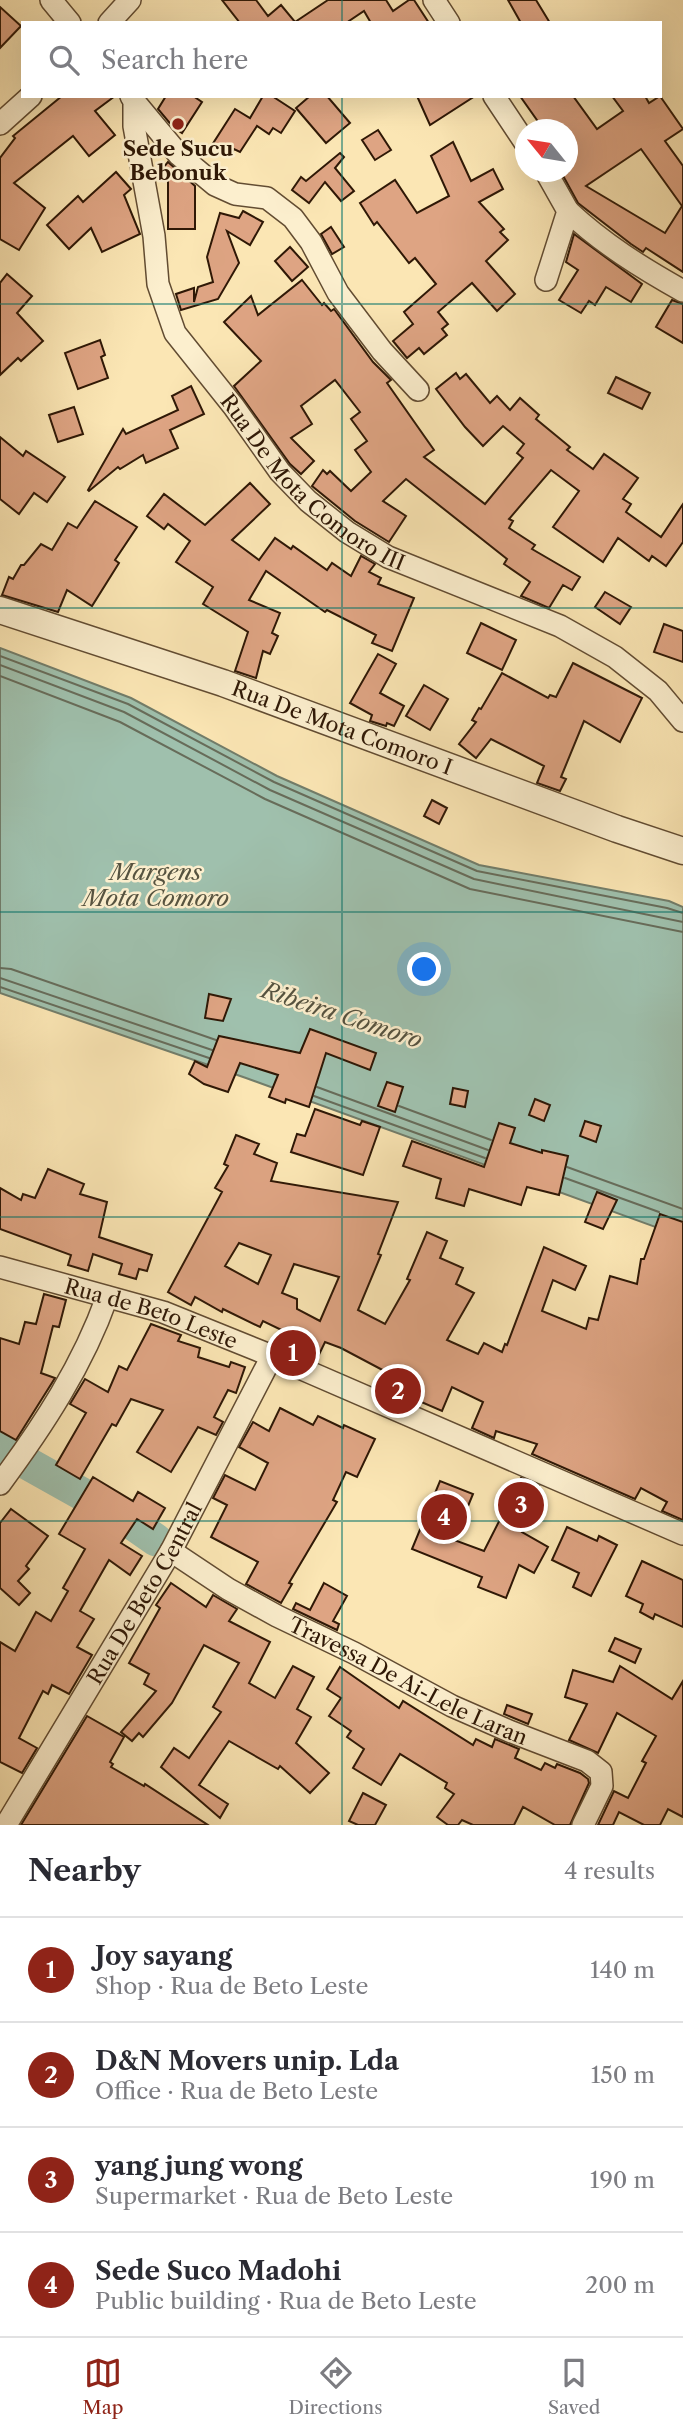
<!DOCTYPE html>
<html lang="en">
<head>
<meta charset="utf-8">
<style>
	body { margin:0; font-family:"Libre Caslon Text",serif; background:#f2f2f3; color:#2b2b33 }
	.compass { position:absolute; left:515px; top:119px; width:63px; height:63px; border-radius:50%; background:#fff; box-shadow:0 7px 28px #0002; rotate:300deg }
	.you { position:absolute; left:425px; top:970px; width:24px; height:24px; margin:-18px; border:5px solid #fff; border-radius:50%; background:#1a73e8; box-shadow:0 0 0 10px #1a73e833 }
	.badge { display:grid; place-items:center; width:46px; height:46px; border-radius:50%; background:#8f2418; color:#fff; font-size:23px; font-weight:700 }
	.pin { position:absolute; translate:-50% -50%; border:4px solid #fff; box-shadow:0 2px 7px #0006 }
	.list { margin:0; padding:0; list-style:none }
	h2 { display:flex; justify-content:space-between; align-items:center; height:91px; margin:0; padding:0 28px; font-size:30px }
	h2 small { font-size:23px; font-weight:400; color:#7c7c81 }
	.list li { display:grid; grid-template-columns:46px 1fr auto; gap:21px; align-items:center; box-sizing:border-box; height:105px; padding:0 28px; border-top:2px solid #e1e1e2 }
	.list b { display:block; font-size:26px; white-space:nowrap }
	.list p { margin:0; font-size:23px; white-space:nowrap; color:#7c7c81 }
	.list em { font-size:23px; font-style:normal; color:#7c7c81 }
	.icon { flex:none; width:38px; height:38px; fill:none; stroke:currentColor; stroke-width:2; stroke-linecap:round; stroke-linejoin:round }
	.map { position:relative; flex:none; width:683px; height:1825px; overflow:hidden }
	.search { position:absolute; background:#fff; box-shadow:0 7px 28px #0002; left:21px; right:21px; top:21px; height:77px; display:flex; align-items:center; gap:18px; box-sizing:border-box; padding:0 24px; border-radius:0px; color:#7c7c81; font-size:26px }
	.sheet { height:511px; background:#fff }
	nav { display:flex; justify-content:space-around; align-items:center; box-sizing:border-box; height:98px; border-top:2px solid #e1e1e2; background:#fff; font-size:19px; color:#7c7c81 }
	nav a { display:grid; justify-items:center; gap:4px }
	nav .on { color:#8f2418 }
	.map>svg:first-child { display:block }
	.water { fill:#9fc0ad; stroke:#727d6a; stroke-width:2 }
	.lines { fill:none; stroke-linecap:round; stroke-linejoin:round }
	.shore { stroke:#676c5a; stroke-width:2 }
	.river { stroke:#9fc0ad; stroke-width:33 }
	.building { fill:#dea483; stroke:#2f1806; stroke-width:2; fill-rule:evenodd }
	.minor-casing { stroke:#624c32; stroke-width:24 }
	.tertiary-casing { stroke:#624c32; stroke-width:29 }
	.minor { stroke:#fcefce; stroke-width:21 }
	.tertiary { stroke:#fcefce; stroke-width:26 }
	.grid { fill:none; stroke:#0f766e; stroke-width:2; stroke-opacity:0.55 }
	.poi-dot { fill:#8f2418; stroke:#fcefce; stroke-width:2.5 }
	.labels { text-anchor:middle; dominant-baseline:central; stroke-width:5; stroke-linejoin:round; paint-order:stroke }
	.poi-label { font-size:21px; font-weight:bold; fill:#2f1806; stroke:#fcefce }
	.street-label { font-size:21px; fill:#2f1806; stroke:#fcefce }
	.water-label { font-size:23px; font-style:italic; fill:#565340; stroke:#fcefce }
</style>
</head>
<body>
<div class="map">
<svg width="683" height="1825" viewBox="0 0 683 1825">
	<rect width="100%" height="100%" fill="#fbe6b4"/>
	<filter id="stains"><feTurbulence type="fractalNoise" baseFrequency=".00286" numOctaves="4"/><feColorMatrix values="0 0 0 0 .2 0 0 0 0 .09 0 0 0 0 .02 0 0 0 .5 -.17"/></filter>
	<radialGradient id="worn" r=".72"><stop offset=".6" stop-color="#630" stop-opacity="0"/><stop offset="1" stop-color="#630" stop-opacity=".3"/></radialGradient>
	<path class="water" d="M 0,648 L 131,698 L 277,776 L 479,865 L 669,901 L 683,907 L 683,1237 L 246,1078 L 0,993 Z"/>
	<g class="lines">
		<g class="shore">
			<path d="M 0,656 L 128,704 L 274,782 L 477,871 L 667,908 L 683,913"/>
			<path d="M 0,665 L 124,712 L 270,790 L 474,879 L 683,922"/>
			<path d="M 0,676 L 120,722 L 265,799 L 470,889 L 683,932"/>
			<path d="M 0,968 L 11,969 L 216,1040"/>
			<path d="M 0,978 L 212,1050"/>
			<path d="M 0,987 L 209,1058"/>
			<path d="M 317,1087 L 488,1150"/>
			<path d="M 314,1096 L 485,1158"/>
			<path d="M 399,1106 L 491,1140"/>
			<path d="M 567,1167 L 683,1209"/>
			<path d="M 565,1178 L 659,1212"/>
		</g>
		<path class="river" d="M 0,1448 L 123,1517 L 156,1540"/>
	</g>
	<g class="building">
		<path d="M 222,0 L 256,0 L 268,16 L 281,5 L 295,22 L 328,0 L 386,0 L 393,11 L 409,0 L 414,0 L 429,23 L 371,23 L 364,11 L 346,23 L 240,23 Z"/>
		<path d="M 508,0 L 536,0 L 550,23 L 521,23 Z"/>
		<path d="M 0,7 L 21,26 L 0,48 Z"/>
		<path d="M 62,96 L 115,96 L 95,111 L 115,135 L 89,156 L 73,136 L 14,183 L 45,208 L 19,250 L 0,239 L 0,158 L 15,138 L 13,136 Z"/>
		<path d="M 166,96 L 193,96 L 202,102 L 182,133 L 173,127 L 158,109 Z"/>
		<path d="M 263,96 L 272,96 L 295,111 L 281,133 L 273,128 L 269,134 L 257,126 L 240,152 L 234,149 L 230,156 L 212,145 L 235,109 L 250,118 Z"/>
		<path d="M 310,96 L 327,96 L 350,123 L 326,143 L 296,108 Z"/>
		<path d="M 417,96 L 475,96 L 430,125 Z"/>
		<path d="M 520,96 L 573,96 L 597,129 L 623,111 L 612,96 L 645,96 L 649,103 L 660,96 L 683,129 L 665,141 L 683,166 L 683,272 L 646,248 L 643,252 L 631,244 L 578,203 L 561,172 L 568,172 L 568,130 L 544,130 ZM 641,149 L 682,206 L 665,233 L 586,186 Z"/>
		<path d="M 378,130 L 391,150 L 375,160 L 362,140 Z"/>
		<path d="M 453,142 L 471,181 L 493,169 L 503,189 L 479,202 L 504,229 L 500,232 L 508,240 L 486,261 L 515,294 L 497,311 L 472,283 L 438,312 L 448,324 L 442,329 L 447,335 L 424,354 L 419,348 L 407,358 L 393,341 L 413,324 L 404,312 L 436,284 L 415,258 L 409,263 L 377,222 L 374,225 L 360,203 L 395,180 L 417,213 L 449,196 L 431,156 Z"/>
		<path d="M 340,153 L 344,157 L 335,168 L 354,191 L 341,201 L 325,182 L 309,203 L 292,190 L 301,177 L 306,181 Z"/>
		<path d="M 168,162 L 195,186 L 195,229 L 168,229 L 168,179 L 160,172 Z"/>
		<path d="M 116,172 L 131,189 L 124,195 L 140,234 L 102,252 L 91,228 L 69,249 L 47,225 L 78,196 L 83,202 Z"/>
		<path d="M 243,211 L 263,222 L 250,245 L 227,231 L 239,263 L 218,299 L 181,310 L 176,294 L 194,288 L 194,302 L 198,287 L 213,282 L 207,257 L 220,213 L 239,218 Z"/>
		<path d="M 331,227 L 344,247 L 332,254 L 321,234 Z"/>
		<path d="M 574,234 L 642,284 L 631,302 L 606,287 L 595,305 L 589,301 L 581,313 L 559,300 L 578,270 L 566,262 Z"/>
		<path d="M 290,247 L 308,267 L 292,281 L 275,261 Z"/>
		<path d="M 7,274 L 32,296 L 17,313 L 43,341 L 21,361 L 18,358 L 0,375 L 0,283 Z"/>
		<path d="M 302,280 L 322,305 L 324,303 L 331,311 L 334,309 L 373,362 L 391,380 L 387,383 L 434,450 L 424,457 L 485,504 L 523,458 L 517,453 L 524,444 L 503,426 L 483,446 L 465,427 L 436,389 L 456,373 L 460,379 L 466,374 L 490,403 L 497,396 L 510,410 L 520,398 L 539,415 L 536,419 L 570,447 L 567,450 L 593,469 L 604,454 L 638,478 L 623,499 L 631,504 L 626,512 L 661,537 L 683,504 L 683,542 L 666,566 L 652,556 L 649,561 L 618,538 L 603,562 L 553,527 L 579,491 L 551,470 L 509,519 L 513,521 L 509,528 L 535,545 L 532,549 L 580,577 L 572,590 L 563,585 L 549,608 L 521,596 L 530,582 L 504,564 L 507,559 L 406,479 L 383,501 L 406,516 L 389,542 L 355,521 L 312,486 L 323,470 L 327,474 L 330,471 L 351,491 L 371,472 L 355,450 L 367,441 L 351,419 L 360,412 L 335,380 L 301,406 L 312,424 L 291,438 L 314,461 L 301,474 L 290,464 L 234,386 L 261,361 L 224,322 L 251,296 L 258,315 Z"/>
		<path d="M 672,300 L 683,304 L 683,343 L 656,327 Z"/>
		<path d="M 100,340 L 105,355 L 101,357 L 108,378 L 78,389 L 65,353 Z"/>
		<path d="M 616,377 L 650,393 L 642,409 L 608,393 Z"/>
		<path d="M 191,386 L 204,414 L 170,430 L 178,448 L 146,463 L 143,455 L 120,469 L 118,467 L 89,491 L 88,490 L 123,429 L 126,434 L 178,410 L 172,396 Z"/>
		<path d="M 74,407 L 83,434 L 58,442 L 49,415 Z"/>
		<path d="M 0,437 L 23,456 L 26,451 L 65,477 L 47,502 L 34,493 L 19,514 L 0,499 Z"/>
		<path d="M 250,483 L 270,504 L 232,540 L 259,560 L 275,538 L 291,549 L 293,546 L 327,570 L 332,563 L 351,576 L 361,556 L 375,564 L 369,572 L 381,578 L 378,584 L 414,598 L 392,651 L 372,643 L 376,635 L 327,610 L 325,612 L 266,571 L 249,600 L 280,613 L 272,633 L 278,636 L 270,654 L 263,651 L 256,678 L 235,671 L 248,632 L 203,604 L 213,587 L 176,562 L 190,541 L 168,524 L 164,529 L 147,516 L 164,494 L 205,525 Z"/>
		<path d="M 95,501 L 137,527 L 115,560 L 119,563 L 92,606 L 67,590 L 58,612 L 2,595 L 9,577 L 13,579 L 21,565 L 24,565 L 41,544 L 52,550 L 68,523 L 77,528 Z"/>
		<path d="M 605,592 L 631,607 L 620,624 L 595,607 Z"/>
		<path d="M 481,623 L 516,640 L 502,670 L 467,653 Z"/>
		<path d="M 664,624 L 683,631 L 683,662 L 654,652 Z"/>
		<path d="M 378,654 L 396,664 L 380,693 L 404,706 L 394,726 L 387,723 L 386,726 L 370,721 L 372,715 L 350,703 Z"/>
		<path d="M 573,663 L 642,698 L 620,742 L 584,721 L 561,777 L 566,779 L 560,791 L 537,783 L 544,766 L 491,739 L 476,758 L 459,744 L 476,722 L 472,720 L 479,708 L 481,709 L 502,673 L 548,698 L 550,695 L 556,697 Z"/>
		<path d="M 424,685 L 448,699 L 430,730 L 406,716 Z"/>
		<path d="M 432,800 L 447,808 L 439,824 L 424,816 Z"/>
		<path d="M 209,994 L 231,999 L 223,1021 L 205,1018 Z"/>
		<path d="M 310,1029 L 376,1053 L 370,1070 L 326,1053 L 309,1107 L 286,1099 L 285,1103 L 269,1097 L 278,1075 L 240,1063 L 228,1092 L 204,1084 L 189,1074 L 195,1061 L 207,1067 L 219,1036 L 300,1053 Z"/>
		<path d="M 387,1082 L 403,1087 L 395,1112 L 378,1106 Z"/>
		<path d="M 453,1088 L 468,1091 L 465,1107 L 450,1104 Z"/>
		<path d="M 535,1099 L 550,1105 L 544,1121 L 529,1115 Z"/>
		<path d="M 315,1109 L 360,1125 L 362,1121 L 380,1127 L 363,1175 L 291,1152 L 297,1134 L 305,1136 Z"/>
		<path d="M 585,1121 L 601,1126 L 596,1142 L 580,1136 Z"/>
		<path d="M 499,1123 L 515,1128 L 510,1143 L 542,1153 L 542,1150 L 568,1156 L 559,1195 L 527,1187 L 521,1205 L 469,1189 L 464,1206 L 436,1198 L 441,1179 L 403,1166 L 412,1141 L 484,1167 Z"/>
		<path d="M 236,1135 L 259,1144 L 254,1154 L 277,1163 L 271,1181 L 398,1202 L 378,1254 L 381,1255 L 358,1310 L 385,1324 L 410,1280 L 407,1279 L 427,1232 L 447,1241 L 440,1258 L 463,1268 L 456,1284 L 474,1293 L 447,1340 L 478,1354 L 484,1343 L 502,1352 L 505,1344 L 507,1345 L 544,1247 L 586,1266 L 575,1290 L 553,1280 L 542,1311 L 586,1329 L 589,1318 L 598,1320 L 610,1276 L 637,1284 L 641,1259 L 644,1259 L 660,1214 L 683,1222 L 683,1520 L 662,1511 L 667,1502 L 641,1488 L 635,1499 L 532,1454 L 537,1444 L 496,1431 L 494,1438 L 472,1428 L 483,1402 L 452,1387 L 442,1411 L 410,1397 L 408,1401 L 384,1390 L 392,1375 L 341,1348 L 325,1342 L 316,1361 L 287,1348 L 294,1336 L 263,1321 L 260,1327 L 223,1309 L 222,1312 L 195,1297 L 191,1305 L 168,1292 L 222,1192 L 215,1188 L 228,1166 L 224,1164 ZM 239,1243 L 271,1255 L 258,1284 L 225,1266 ZM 294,1264 L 339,1277 L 320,1321 L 297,1309 L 297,1299 L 282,1293 Z"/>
		<path d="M 48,1169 L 84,1184 L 80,1194 L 107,1202 L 99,1237 L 152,1255 L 147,1271 L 139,1269 L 136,1279 L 119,1274 L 122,1264 L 93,1254 L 88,1271 L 68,1265 L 71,1255 L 0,1229 L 0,1188 L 21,1200 L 23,1194 L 35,1198 Z"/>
		<path d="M 597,1192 L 617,1200 L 603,1229 L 585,1222 Z"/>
		<path d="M 44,1294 L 66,1300 L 59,1327 L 53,1326 L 41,1373 L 55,1378 L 16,1440 L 0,1431 L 0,1338 L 19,1344 L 25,1322 L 36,1324 Z"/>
		<path d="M 151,1324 L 181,1335 L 178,1341 L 200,1348 L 198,1357 L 229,1367 L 231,1362 L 245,1367 L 236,1393 L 228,1390 L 214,1417 L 223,1422 L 216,1435 L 198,1427 L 171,1472 L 137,1452 L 163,1410 L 131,1399 L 116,1426 L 112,1424 L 80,1479 L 56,1465 L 86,1413 L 70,1404 L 85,1379 L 108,1392 L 119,1366 L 127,1370 Z"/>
		<path d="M 280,1408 L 313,1425 L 318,1416 L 343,1428 L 344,1425 L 375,1439 L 357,1477 L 346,1472 L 333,1500 L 337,1502 L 289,1583 L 292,1584 L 281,1603 L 246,1584 L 258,1562 L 211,1537 L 227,1505 L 213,1498 L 225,1475 L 255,1490 L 268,1463 L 239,1447 L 253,1422 L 269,1431 Z"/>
		<path d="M 93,1477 L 133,1501 L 138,1492 L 165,1508 L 153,1529 L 137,1519 L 121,1543 L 142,1556 L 130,1575 L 109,1560 L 80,1611 L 94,1619 L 77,1647 L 92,1655 L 69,1694 L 52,1685 L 48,1694 L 43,1691 L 19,1738 L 37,1748 L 22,1773 L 0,1762 L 0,1642 L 15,1651 L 36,1612 L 51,1621 L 68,1591 L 63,1588 L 85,1549 L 59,1534 Z"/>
		<path d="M 521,1478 L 539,1486 L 535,1494 L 539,1496 L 522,1532 L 548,1547 L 534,1573 L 519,1565 L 506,1598 L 478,1587 L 482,1577 L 412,1549 L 440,1481 L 473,1494 L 454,1540 L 484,1551 Z"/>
		<path d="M 11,1509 L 48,1536 L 26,1566 L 29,1569 L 18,1581 L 30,1593 L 19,1605 L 0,1588 L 0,1523 Z"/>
		<path d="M 567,1527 L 597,1541 L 599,1536 L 617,1545 L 591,1596 L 573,1587 L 579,1573 L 552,1560 Z"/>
		<path d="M 642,1561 L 683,1580 L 683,1627 L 655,1614 L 653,1619 L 640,1612 L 643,1604 L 626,1596 Z"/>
		<path d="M 171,1583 L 206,1607 L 213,1595 L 237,1609 L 229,1621 L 270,1642 L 249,1683 L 275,1698 L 293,1666 L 314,1677 L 297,1709 L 311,1717 L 296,1743 L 329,1773 L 310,1793 L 280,1766 L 278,1769 L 229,1741 L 199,1785 L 228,1804 L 220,1818 L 161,1767 L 174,1748 L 189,1758 L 221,1712 L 213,1707 L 239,1663 L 204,1645 L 172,1703 L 143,1737 L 139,1733 L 132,1741 L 121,1732 L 156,1691 L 144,1684 L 149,1674 L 129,1663 L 160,1608 L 156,1605 Z"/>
		<path d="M 324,1583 L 347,1596 L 333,1621 L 339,1624 L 337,1630 L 293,1609 L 296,1603 L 310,1610 Z"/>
		<path d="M 615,1638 L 641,1649 L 635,1663 L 609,1651 Z"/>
		<path d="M 620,1666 L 672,1699 L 683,1681 L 683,1817 L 668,1809 L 660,1825 L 644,1825 L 619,1812 L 613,1825 L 598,1825 L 614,1791 L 628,1798 L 646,1763 L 642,1761 L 656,1736 L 617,1713 L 598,1753 L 569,1740 L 587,1704 L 565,1697 L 573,1670 L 613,1682 Z"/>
		<path d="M 340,1667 L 399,1708 L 403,1701 L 473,1745 L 476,1739 L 492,1747 L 495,1739 L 519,1749 L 515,1758 L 541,1770 L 545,1763 L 555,1768 L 557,1764 L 580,1773 L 588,1779 L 589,1783 L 570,1825 L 555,1825 L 523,1807 L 514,1825 L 473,1825 L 462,1820 L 458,1825 L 448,1825 L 437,1817 L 454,1794 L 445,1788 L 447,1783 L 400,1754 L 381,1785 L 353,1768 L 364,1749 L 347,1737 L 351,1731 L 329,1716 L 341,1698 L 327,1689 Z"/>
		<path d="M 507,1705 L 532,1714 L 528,1724 L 504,1714 Z"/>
		<path d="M 87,1716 L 124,1737 L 110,1762 L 113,1764 L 111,1767 L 144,1786 L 145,1784 L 208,1825 L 21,1825 Z"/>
		<path d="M 363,1793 L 386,1805 L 375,1825 L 358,1825 L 349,1821 Z"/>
	</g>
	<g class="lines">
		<defs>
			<g id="minor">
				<path d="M 51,0 L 70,23"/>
				<path d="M 434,0 L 449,23"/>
				<path d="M 109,23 L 130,0"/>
				<path id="s1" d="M 131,96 L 134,101 L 134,126 L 154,236 L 158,284 L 175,333 L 234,407 L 280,472 L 308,501 L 347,532 L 388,557 L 560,626 L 615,657 L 658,691 L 683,721"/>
				<path d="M 494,96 L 526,144"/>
				<path d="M 134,101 L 179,155 L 215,185 L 235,194 L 267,198 L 293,218 L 311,242 L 338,293 L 382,351 L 418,390"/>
				<path d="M 0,124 L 31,96"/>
				<path d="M 568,211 C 603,244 642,268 683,291"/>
				<path d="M 546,280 L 568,211 L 546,172"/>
				<path id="s2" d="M 0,1267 L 163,1312 L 272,1356 L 683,1534"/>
				<path d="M 0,1484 C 43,1426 83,1365 107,1297"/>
				<path id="s3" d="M 171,1551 L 228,1589 L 277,1616 L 354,1653 L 452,1706 L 509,1731 L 587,1761 L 601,1772 L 602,1786 L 583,1825"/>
				<path id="s4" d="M 6,1825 L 171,1551 L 272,1356"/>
			</g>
			<g id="tertiary">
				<path id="s5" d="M 0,610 L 223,683 L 617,829 L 683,851"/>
			</g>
		</defs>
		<use href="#minor" class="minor-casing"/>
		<use href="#tertiary" class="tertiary-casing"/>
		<use href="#minor" class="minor"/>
		<use href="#tertiary" class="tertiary"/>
	</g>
	<path class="grid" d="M 342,0 L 342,23M 342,96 L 342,1825M 0,304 L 683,304M 0,608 L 683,608M 0,912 L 683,912M 0,1217 L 683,1217M 0,1521 L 683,1521"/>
	<circle class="poi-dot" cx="178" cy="124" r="7"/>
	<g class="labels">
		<g class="poi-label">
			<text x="178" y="148">Sede Sucu<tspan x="178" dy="24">Bebonuk</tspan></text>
		</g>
		<g class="street-label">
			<text stroke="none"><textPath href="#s1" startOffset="448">Rua De Mota Comoro III</textPath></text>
			<text stroke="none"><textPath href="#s5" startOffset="362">Rua De Mota Comoro I</textPath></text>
			<text stroke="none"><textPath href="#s2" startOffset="158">Rua de Beto Leste</textPath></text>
			<text stroke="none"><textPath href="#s4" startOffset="270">Rua De Beto Central</textPath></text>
			<text stroke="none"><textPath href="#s3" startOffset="271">Travessa De Ai-Lele Laran</textPath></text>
		</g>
		<g class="water-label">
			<text x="156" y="872">Margens<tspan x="156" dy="26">Mota Comoro</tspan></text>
			<text transform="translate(342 1015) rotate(18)">Ribeira Comoro</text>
		</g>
	</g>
	<rect width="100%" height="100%" filter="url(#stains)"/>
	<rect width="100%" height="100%" fill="url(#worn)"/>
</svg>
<svg class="compass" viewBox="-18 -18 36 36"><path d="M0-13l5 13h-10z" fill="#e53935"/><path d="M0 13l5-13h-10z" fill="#7c7c81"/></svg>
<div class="you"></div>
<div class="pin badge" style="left:293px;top:1353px">1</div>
<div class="pin badge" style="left:398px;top:1391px">2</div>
<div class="pin badge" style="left:521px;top:1505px">3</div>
<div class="pin badge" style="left:444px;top:1517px">4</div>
<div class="search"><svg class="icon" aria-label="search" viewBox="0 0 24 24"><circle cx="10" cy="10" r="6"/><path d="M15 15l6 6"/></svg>Search here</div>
</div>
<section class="sheet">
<h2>Nearby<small>4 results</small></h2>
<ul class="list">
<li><span class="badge">1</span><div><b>Joy sayang</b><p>Shop · Rua de Beto Leste</p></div><em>140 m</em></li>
<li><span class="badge">2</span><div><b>D&amp;N Movers unip. Lda</b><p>Office · Rua de Beto Leste</p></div><em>150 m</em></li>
<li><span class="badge">3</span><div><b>yang jung wong</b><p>Supermarket · Rua de Beto Leste</p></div><em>190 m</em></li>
<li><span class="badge">4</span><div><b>Sede Suco Madohi</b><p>Public building · Rua de Beto Leste</p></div><em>200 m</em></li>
</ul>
</section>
<nav>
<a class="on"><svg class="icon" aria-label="map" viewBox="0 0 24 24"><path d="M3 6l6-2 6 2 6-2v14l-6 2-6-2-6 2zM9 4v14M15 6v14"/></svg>Map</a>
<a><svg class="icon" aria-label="directions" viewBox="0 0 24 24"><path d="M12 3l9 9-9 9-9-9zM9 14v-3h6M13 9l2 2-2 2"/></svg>Directions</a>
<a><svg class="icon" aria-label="saved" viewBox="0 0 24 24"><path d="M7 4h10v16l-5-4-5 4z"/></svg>Saved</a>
</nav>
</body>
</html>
